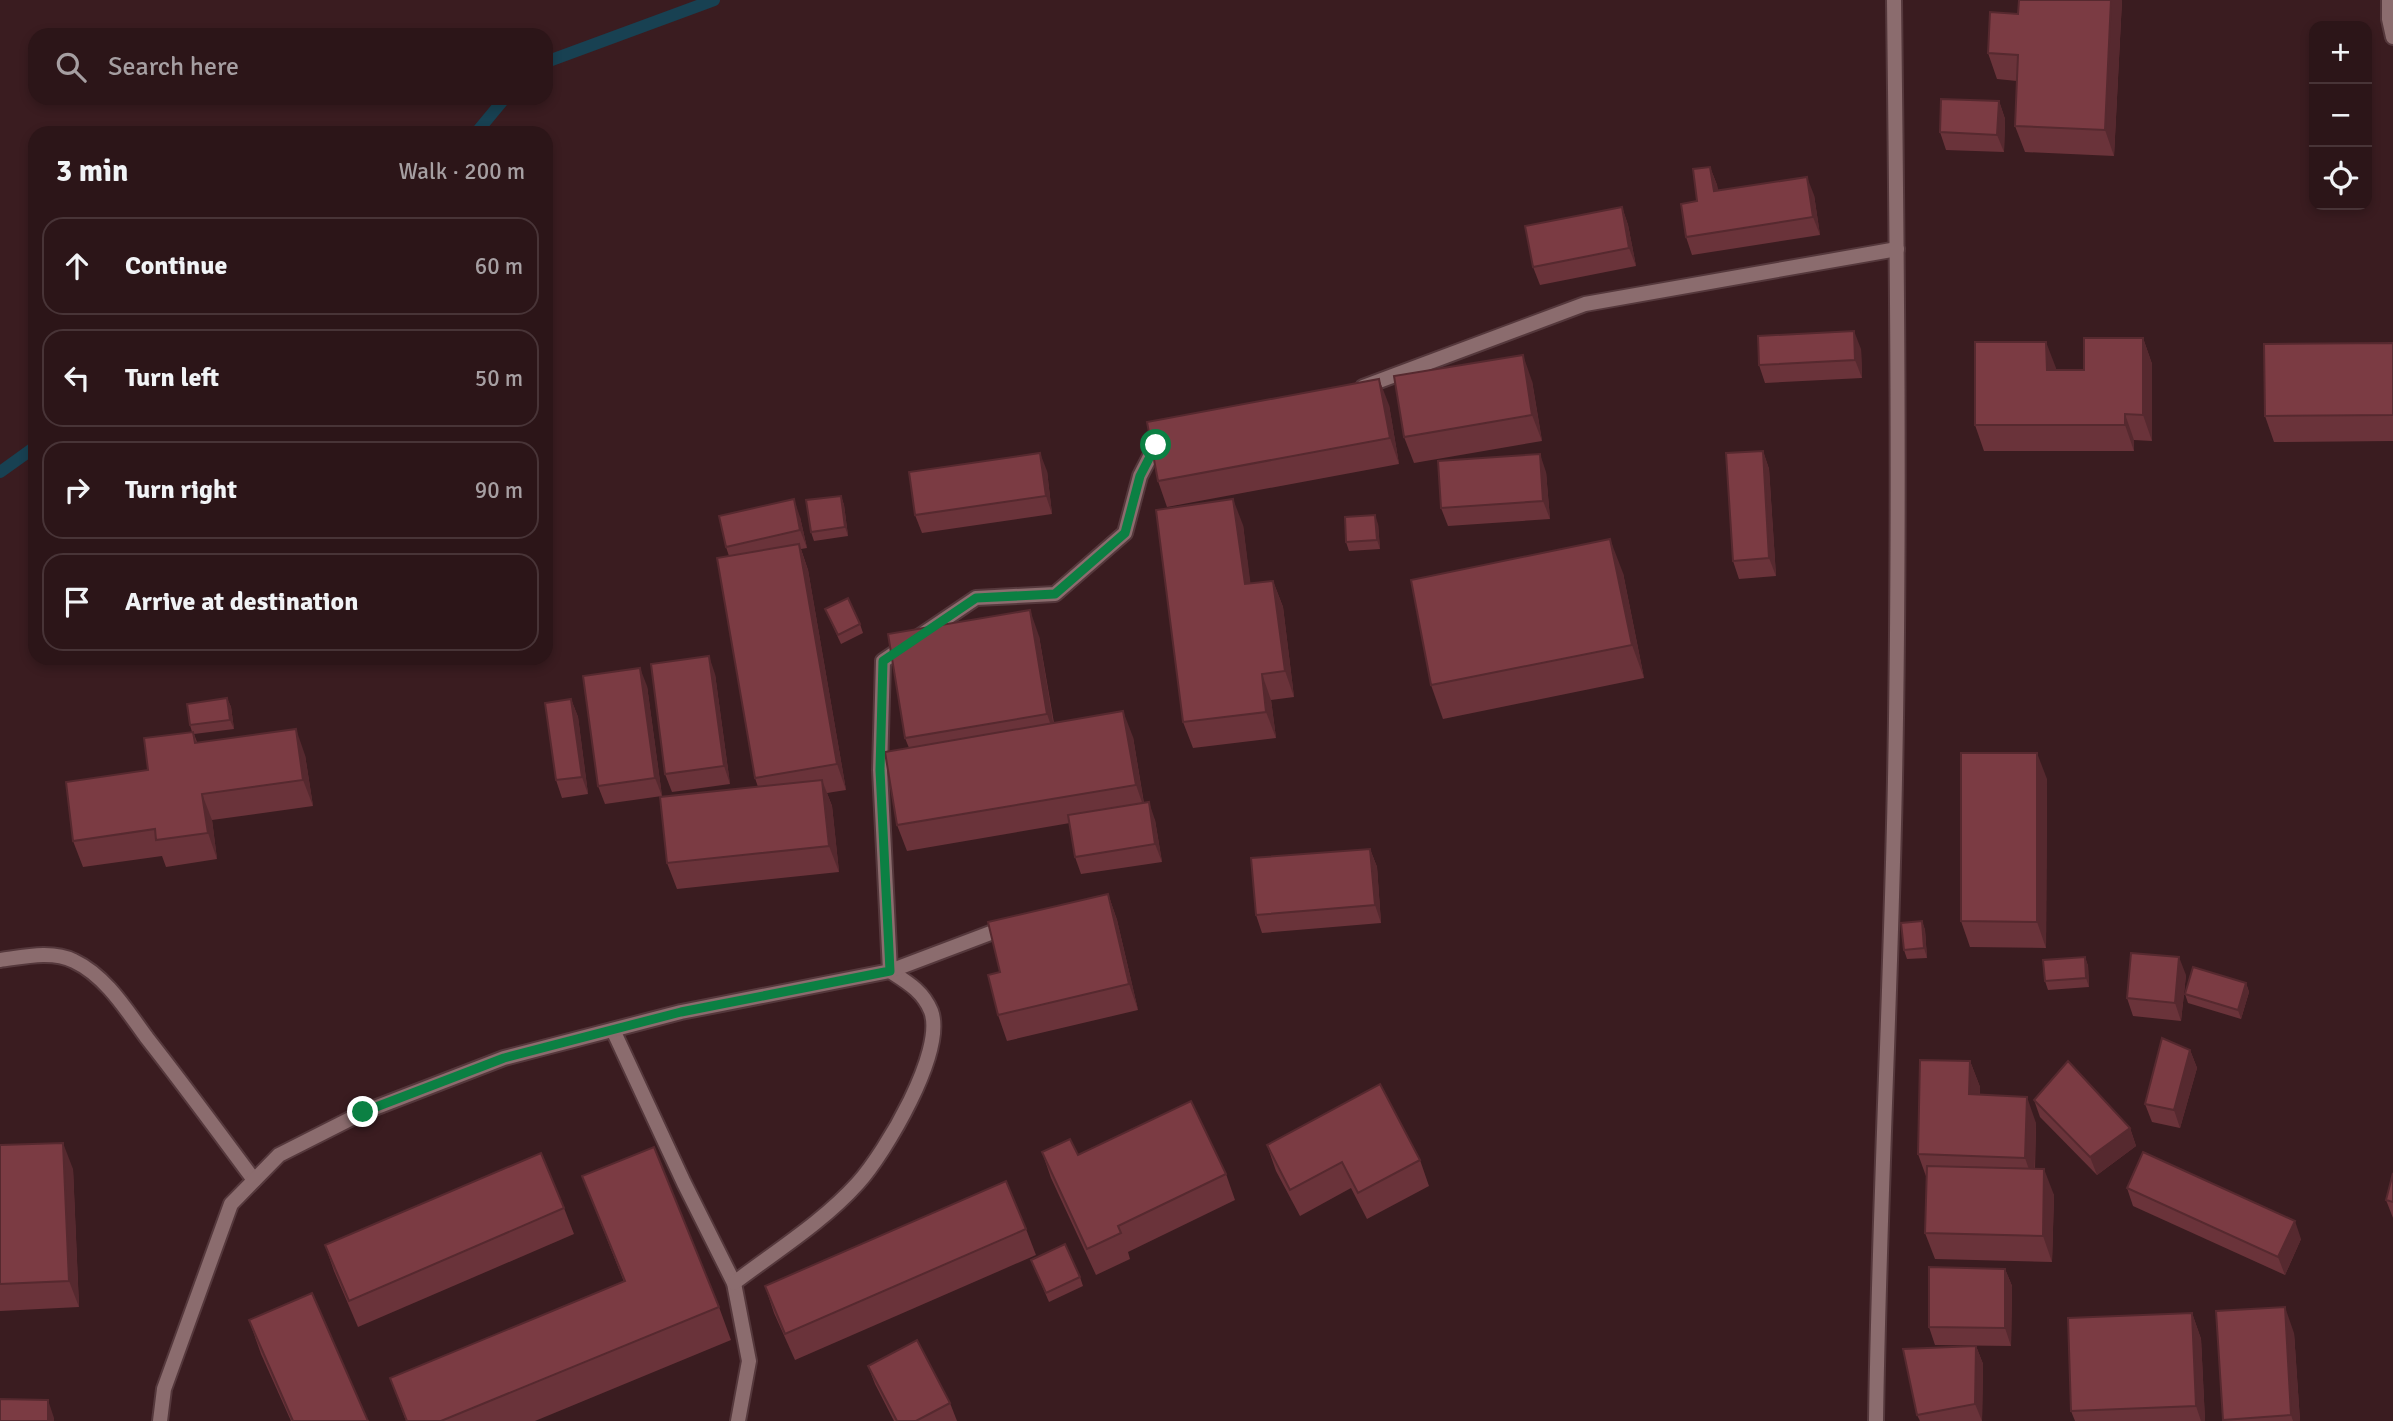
<!DOCTYPE html>
<html lang="en">
<head>
<meta charset="utf-8">
<style>
	body { margin:0; font-family:Signika,sans-serif; background:#341e21; color:#f1f3f6 }
	.controls { position:absolute; right:21px; top:21px; display:grid; overflow:hidden; border-radius:14px; box-shadow:0 4px 10px #0003 }
	.controls button { width:63px; height:63px; display:grid; place-items:center; padding:0; border:0; border-bottom:2px solid #483437; background:#2c1518; color:#f1f3f6; font:35px sans-serif }
	.stop { position:absolute; width:21px; height:21px; margin:-16px; border:5px solid #0b8043; border-radius:50%; background:#fff }
	.stop.end { background:#0b8043; border-color:#fff; box-shadow:0 2px 7px #0008 }
	.list { margin:0; padding:0; list-style:none }
	h2 { display:flex; justify-content:space-between; align-items:center; height:91px; margin:0; padding:0 28px; font-size:30px }
	h2 small { font-size:23px; font-weight:400; color:#a69fa2 }
	.list li { display:grid; grid-template-columns:46px 1fr auto; gap:21px; align-items:center; box-sizing:border-box; height:98px; margin:0 14px 14px; padding:0 14px; border:2px solid #483437; border-radius:21px }
	.list b { display:block; font-size:26px; white-space:nowrap }
	.list em { font-size:23px; font-style:normal; color:#a69fa2 }
	.icon { flex:none; width:38px; height:38px; fill:none; stroke:currentColor; stroke-width:2; stroke-linecap:round; stroke-linejoin:round }
	.map { position:relative; flex:none; width:2393px; height:1421px; overflow:hidden }
	.search { position:absolute; background:#2c1518; box-shadow:0 4px 10px #0003; left:28px; top:28px; width:525px; height:77px; display:flex; align-items:center; gap:18px; box-sizing:border-box; padding:0 24px; border-radius:21px; color:#a69fa2; font-size:26px }
	.panel { position:absolute; background:#2c1518; box-shadow:0 4px 10px #0003; left:28px; top:126px; width:525px; height:539px; border-radius:21px }
	.map>svg:first-child { display:block }
	.lines { fill:none; stroke-linecap:round; stroke-linejoin:round }
	.stream { stroke:#184152; stroke-width:12 }
	.service-casing { stroke:#55383c; stroke-width:18 }
	.minor-casing { stroke:#55383c; stroke-width:18 }
	.service { stroke:#8b6c6e; stroke-width:14 }
	.minor { stroke:#8b6c6e; stroke-width:14 }
	.wall { fill:#6a333a }
	.shaded-wall { fill:#56292f }
	.building { fill:#7b3b43; stroke:#56292f; stroke-width:2 }
	.route { stroke:#0b8043; stroke-width:9 }
</style>
</head>
<body>
<div class="map">
<svg width="2393" height="1421" viewBox="0 0 2393 1421">
	<rect width="100%" height="100%" fill="#3a1c20"/>
	<g class="lines">
		<g class="stream">
			<path d="M 546,62 L 714,0"/>
			<path d="M 476,133 L 505,98"/>
			<path d="M 0,472 L 35,447"/>
		</g>
		<defs>
			<path id="service" d="M 2389,0 L 2389,19 L 2393,37"/>
			<g id="minor">
				<path d="M 1363,387 L 1585,304 L 1897,249"/>
				<path d="M 0,960 C 23,957 52,950 74,961 C 106,976 127,1011 147,1038 C 184,1085 219,1133 254,1180"/>
				<path d="M 613,1030 L 684,1183 L 734,1283 L 749,1361 L 738,1421"/>
				<path d="M 734,1283 C 776,1251 823,1222 858,1183 C 885,1153 946,1051 931,1011 C 923,991 907,982 890,971 L 880,770 L 883,661 L 976,598 L 1055,594 L 1125,533 L 1140,476 L 1156,445 L 1165,442"/>
				<path d="M 160,1421 L 164,1389 L 231,1204 L 279,1155 L 364,1112 L 504,1058 L 681,1012 L 890,971 L 1009,926"/>
				<path d="M 1876,1421 C 1879,1207 1891,993 1895,779 C 1900,519 1897,259 1894,0"/>
			</g>
		</defs>
		<use href="#service" class="service-casing"/>
		<use href="#minor" class="minor-casing"/>
		<use href="#service" class="service"/>
		<use href="#minor" class="minor"/>
	</g>
	<g class="wall">
		<path d="M 2122,0 L 2114,156 L 2025,152 L 2015,126 L 2017,81 L 1997,79 L 1988,53 L 2018,14 Z"/>
		<path d="M 1999,101 L 2005,119 L 2004,152 L 1946,150 L 1940,132 Z"/>
		<path d="M 1710,167 L 1717,185 L 1718,191 L 1814,195 L 1820,235 L 1692,255 L 1686,237 Z"/>
		<path d="M 1622,207 L 1628,225 L 1636,266 L 1540,285 L 1533,267 Z"/>
		<path d="M 2143,338 L 2152,364 L 2152,441 L 2134,440 L 2134,451 L 1984,451 L 1975,425 L 2056,368 L 2056,370 L 2084,370 Z"/>
		<path d="M 2393,343 L 2393,441 L 2274,442 L 2265,416 Z"/>
		<path d="M 1861,349 L 1862,378 L 1765,383 L 1759,365 Z"/>
		<path d="M 1532,381 L 1542,441 L 1414,463 L 1404,437 Z"/>
		<path d="M 1389,405 L 1399,464 L 1167,507 L 1158,481 Z"/>
		<path d="M 1763,451 L 1769,469 L 1776,576 L 1739,579 L 1733,561 Z"/>
		<path d="M 1047,471 L 1052,514 L 922,533 L 915,515 Z"/>
		<path d="M 1546,472 L 1550,519 L 1448,526 L 1441,508 Z"/>
		<path d="M 841,496 L 844,505 L 848,536 L 814,541 L 811,532 Z"/>
		<path d="M 800,517 L 807,548 L 801,549 L 808,570 L 846,790 L 827,793 L 832,806 L 839,872 L 677,889 L 667,863 L 758,787 L 755,778 L 729,556 L 726,547 Z"/>
		<path d="M 1378,524 L 1380,549 L 1349,551 L 1346,542 Z"/>
		<path d="M 1243,525 L 1250,584 L 1273,581 L 1283,607 L 1294,697 L 1271,700 L 1276,738 L 1193,748 L 1183,722 Z"/>
		<path d="M 1623,573 L 1644,678 L 1443,719 L 1431,685 Z"/>
		<path d="M 825,609 L 860,624 L 863,633 L 841,644 Z"/>
		<path d="M 1039,636 L 1054,723 L 1133,737 L 1144,803 L 1155,820 L 1162,862 L 1081,874 L 1075,857 L 1070,823 L 907,851 L 897,825 L 909,748 L 905,738 Z"/>
		<path d="M 715,674 L 730,784 L 672,792 L 665,774 Z"/>
		<path d="M 647,686 L 662,796 L 605,804 L 598,786 Z"/>
		<path d="M 227,698 L 231,707 L 234,729 L 194,734 L 197,742 L 305,755 L 313,806 L 212,820 L 217,859 L 166,867 L 162,856 L 83,867 L 73,841 L 192,732 L 190,725 Z"/>
		<path d="M 571,699 L 578,717 L 588,794 L 562,798 L 556,780 Z"/>
		<path d="M 2047,779 L 2046,948 L 1970,947 L 1961,921 Z"/>
		<path d="M 1370,849 L 1377,867 L 1381,923 L 1262,933 L 1256,915 Z"/>
		<path d="M 1108,894 L 1117,920 L 1138,1010 L 1007,1041 L 998,1015 L 1000,972 Z"/>
		<path d="M 1922,921 L 1925,930 L 1927,958 L 1907,959 L 1904,950 Z"/>
		<path d="M 2085,957 L 2088,966 L 2089,987 L 2048,990 L 2045,981 Z"/>
		<path d="M 2186,975 L 2181,1021 L 2133,1016 L 2127,998 Z"/>
		<path d="M 2246,983 L 2249,992 L 2241,1019 L 2188,1003 L 2185,994 Z"/>
		<path d="M 2190,1050 L 2197,1068 L 2180,1128 L 2152,1122 L 2145,1104 Z"/>
		<path d="M 1970,1061 L 1980,1087 L 1980,1095 L 2036,1123 L 2035,1169 L 2054,1195 L 2052,1262 L 1935,1259 L 1925,1233 L 1927,1179 L 1918,1154 Z"/>
		<path d="M 2034,1100 L 2130,1128 L 2136,1146 L 2097,1175 L 2040,1117 Z"/>
		<path d="M 0,1145 L 73,1169 L 79,1307 L 0,1311 Z"/>
		<path d="M 1267,1145 L 1420,1160 L 1429,1186 L 1367,1219 L 1351,1188 L 1300,1216 L 1276,1171 Z"/>
		<path d="M 1042,1152 L 1078,1155 L 1226,1174 L 1235,1200 L 1128,1252 L 1130,1259 L 1096,1275 L 1051,1178 Z"/>
		<path d="M 2393,1173 L 2393,1218 L 2386,1200 Z"/>
		<path d="M 582,1176 L 719,1307 L 731,1340 L 535,1421 L 406,1421 L 390,1378 L 624,1282 Z"/>
		<path d="M 2127,1188 L 2301,1239 L 2285,1275 L 2133,1206 Z"/>
		<path d="M 564,1208 L 574,1234 L 358,1327 L 334,1271 L 325,1245 Z"/>
		<path d="M 1026,1229 L 1036,1255 L 795,1360 L 774,1313 L 765,1286 Z"/>
		<path d="M 1031,1260 L 1080,1277 L 1083,1286 L 1049,1302 Z"/>
		<path d="M 2005,1269 L 2012,1286 L 2011,1346 L 1935,1345 L 1929,1327 Z"/>
		<path d="M 2192,1313 L 2201,1339 L 2205,1421 L 2075,1421 L 2071,1411 Z"/>
		<path d="M 249,1320 L 368,1421 L 291,1421 L 261,1354 Z"/>
		<path d="M 2294,1333 L 2300,1421 L 2223,1421 L 2223,1420 Z"/>
		<path d="M 1976,1346 L 1983,1364 L 1982,1421 L 1920,1421 L 1917,1415 Z"/>
		<path d="M 868,1366 L 950,1403 L 957,1421 L 894,1421 L 875,1384 Z"/>
	</g>
	<g class="shaded-wall">
		<path d="M 2111,0 L 2122,0 L 2114,156 L 2105,130 Z"/>
		<path d="M 1999,101 L 2005,119 L 2004,152 L 1997,135 Z"/>
		<path d="M 1710,167 L 1717,185 L 1721,209 L 1714,191 Z"/>
		<path d="M 1807,177 L 1814,195 L 1820,235 L 1813,217 Z"/>
		<path d="M 1622,207 L 1628,225 L 1636,266 L 1629,248 Z"/>
		<path d="M 1854,331 L 1861,349 L 1862,378 L 1855,360 Z"/>
		<path d="M 2143,338 L 2152,364 L 2152,441 L 2143,415 Z"/>
		<path d="M 2046,342 L 2056,368 L 2056,396 L 2047,370 Z"/>
		<path d="M 1523,355 L 1532,381 L 1542,441 L 1532,415 Z"/>
		<path d="M 1379,379 L 1389,405 L 1399,464 L 1390,438 Z"/>
		<path d="M 2125,414 L 2134,440 L 2134,451 L 2125,425 Z"/>
		<path d="M 1763,451 L 1769,469 L 1776,576 L 1769,558 Z"/>
		<path d="M 1040,453 L 1047,471 L 1052,514 L 1046,496 Z"/>
		<path d="M 1540,454 L 1546,472 L 1550,519 L 1543,501 Z"/>
		<path d="M 841,496 L 844,505 L 848,536 L 845,527 Z"/>
		<path d="M 794,499 L 800,517 L 807,548 L 800,530 Z"/>
		<path d="M 1233,499 L 1243,525 L 1254,610 L 1245,584 Z"/>
		<path d="M 1375,515 L 1378,524 L 1380,549 L 1377,540 Z"/>
		<path d="M 1610,539 L 1623,573 L 1644,678 L 1632,645 Z"/>
		<path d="M 799,544 L 808,570 L 846,790 L 837,764 Z"/>
		<path d="M 1273,581 L 1283,607 L 1294,697 L 1285,671 Z"/>
		<path d="M 1030,610 L 1039,636 L 1056,740 L 1047,714 Z"/>
		<path d="M 709,656 L 715,674 L 730,784 L 724,766 Z"/>
		<path d="M 640,668 L 647,686 L 662,796 L 655,778 Z"/>
		<path d="M 1262,674 L 1271,700 L 1276,738 L 1266,712 Z"/>
		<path d="M 227,698 L 231,707 L 234,729 L 230,720 Z"/>
		<path d="M 571,699 L 578,717 L 588,794 L 582,777 Z"/>
		<path d="M 1123,711 L 1133,737 L 1145,811 L 1136,785 Z"/>
		<path d="M 296,729 L 305,755 L 313,806 L 303,780 Z"/>
		<path d="M 2037,753 L 2047,779 L 2046,948 L 2037,922 Z"/>
		<path d="M 822,780 L 832,806 L 839,872 L 829,846 Z"/>
		<path d="M 202,794 L 212,820 L 217,859 L 208,833 Z"/>
		<path d="M 1149,802 L 1155,820 L 1162,862 L 1155,844 Z"/>
		<path d="M 1370,849 L 1377,867 L 1381,923 L 1375,905 Z"/>
		<path d="M 1108,894 L 1117,920 L 1138,1010 L 1129,984 Z"/>
		<path d="M 1922,921 L 1925,930 L 1927,958 L 1924,948 Z"/>
		<path d="M 2085,957 L 2088,966 L 2089,987 L 2086,978 Z"/>
		<path d="M 2179,957 L 2186,975 L 2181,1021 L 2175,1003 Z"/>
		<path d="M 2246,983 L 2249,992 L 2241,1019 L 2238,1010 Z"/>
		<path d="M 2190,1050 L 2197,1068 L 2180,1128 L 2174,1110 Z"/>
		<path d="M 1970,1061 L 1980,1087 L 1979,1121 L 1969,1094 Z"/>
		<path d="M 2027,1097 L 2036,1123 L 2034,1184 L 2025,1158 Z"/>
		<path d="M 2130,1128 L 2136,1146 L 2097,1175 L 2090,1157 Z"/>
		<path d="M 63,1143 L 73,1169 L 79,1307 L 69,1281 Z"/>
		<path d="M 2044,1169 L 2054,1195 L 2052,1262 L 2043,1236 Z"/>
		<path d="M 2295,1221 L 2301,1239 L 2285,1275 L 2278,1257 Z"/>
		<path d="M 2005,1269 L 2012,1286 L 2011,1346 L 2005,1328 Z"/>
		<path d="M 2285,1307 L 2294,1333 L 2300,1421 L 2293,1421 L 2291,1415 Z"/>
		<path d="M 2192,1313 L 2201,1339 L 2205,1421 L 2201,1421 L 2196,1406 Z"/>
		<path d="M 1976,1346 L 1983,1364 L 1982,1421 L 1975,1404 Z"/>
		<path d="M 48,1400 L 54,1418 L 54,1421 L 48,1421 Z"/>
	</g>
	<g class="building">
		<path d="M 2019,0 L 2111,0 L 2105,130 L 2015,126 L 2018,55 L 1988,53 L 1990,12 L 2018,14 Z"/>
		<path d="M 1941,99 L 1999,101 L 1997,135 L 1940,132 Z"/>
		<path d="M 1710,167 L 1714,191 L 1807,177 L 1813,217 L 1686,237 L 1681,204 L 1697,201 L 1693,169 Z"/>
		<path d="M 1622,207 L 1629,248 L 1533,267 L 1525,226 Z"/>
		<path d="M 1854,331 L 1855,360 L 1759,365 L 1758,336 Z"/>
		<path d="M 2084,338 L 2143,338 L 2143,415 L 2125,414 L 2125,425 L 1975,425 L 1975,342 L 2046,342 L 2047,370 L 2084,370 Z"/>
		<path d="M 2393,343 L 2393,415 L 2265,416 L 2264,344 Z"/>
		<path d="M 1523,355 L 1532,415 L 1404,437 L 1394,376 Z"/>
		<path d="M 1379,379 L 1390,438 L 1158,481 L 1147,422 Z"/>
		<path d="M 1763,451 L 1769,558 L 1733,561 L 1726,453 Z"/>
		<path d="M 1040,453 L 1046,496 L 915,515 L 909,472 Z"/>
		<path d="M 1540,454 L 1543,501 L 1441,508 L 1438,461 Z"/>
		<path d="M 841,496 L 845,527 L 811,532 L 806,500 Z"/>
		<path d="M 794,499 L 800,530 L 726,547 L 719,516 Z"/>
		<path d="M 1233,499 L 1245,584 L 1273,581 L 1285,671 L 1262,674 L 1266,712 L 1183,722 L 1156,510 Z"/>
		<path d="M 1375,515 L 1377,540 L 1346,542 L 1345,517 Z"/>
		<path d="M 1610,539 L 1632,645 L 1431,685 L 1411,580 Z"/>
		<path d="M 799,544 L 837,764 L 755,778 L 717,558 Z"/>
		<path d="M 848,598 L 860,624 L 838,635 L 825,609 Z"/>
		<path d="M 1030,610 L 1047,714 L 905,738 L 888,634 Z"/>
		<path d="M 709,656 L 724,766 L 665,774 L 651,664 Z"/>
		<path d="M 640,668 L 655,778 L 598,786 L 583,676 Z"/>
		<path d="M 227,698 L 230,720 L 190,725 L 187,704 Z"/>
		<path d="M 571,699 L 582,777 L 556,780 L 545,703 Z"/>
		<path d="M 1123,711 L 1136,785 L 897,825 L 885,752 Z"/>
		<path d="M 296,729 L 303,780 L 202,794 L 208,833 L 156,840 L 155,829 L 73,841 L 66,782 L 148,770 L 144,738 L 193,732 L 195,743 Z"/>
		<path d="M 1961,753 L 2037,753 L 2037,922 L 1961,921 Z"/>
		<path d="M 822,780 L 829,846 L 667,863 L 660,797 Z"/>
		<path d="M 1149,802 L 1155,844 L 1075,857 L 1068,815 Z"/>
		<path d="M 1370,849 L 1375,905 L 1256,915 L 1251,858 Z"/>
		<path d="M 1108,894 L 1129,984 L 998,1015 L 988,975 L 1000,972 L 988,922 Z"/>
		<path d="M 1922,921 L 1924,948 L 1904,950 L 1901,923 Z"/>
		<path d="M 2131,953 L 2179,957 L 2175,1003 L 2127,998 Z"/>
		<path d="M 2085,957 L 2086,978 L 2045,981 L 2043,960 Z"/>
		<path d="M 2193,967 L 2246,983 L 2238,1010 L 2185,994 Z"/>
		<path d="M 2162,1038 L 2190,1050 L 2174,1110 L 2145,1104 Z"/>
		<path d="M 1920,1060 L 1970,1061 L 1969,1094 L 2027,1097 L 2025,1158 L 1918,1154 Z"/>
		<path d="M 2068,1061 L 2130,1128 L 2090,1157 L 2034,1100 Z"/>
		<path d="M 1380,1084 L 1420,1160 L 1358,1193 L 1342,1162 L 1290,1190 L 1267,1145 Z"/>
		<path d="M 1191,1101 L 1226,1174 L 1118,1226 L 1121,1233 L 1087,1249 L 1042,1152 L 1070,1139 L 1078,1155 Z"/>
		<path d="M 63,1143 L 69,1281 L 0,1284 L 0,1145 Z"/>
		<path d="M 654,1147 L 719,1307 L 441,1421 L 407,1421 L 390,1378 L 625,1281 L 582,1176 Z"/>
		<path d="M 2143,1152 L 2295,1221 L 2278,1257 L 2127,1188 Z"/>
		<path d="M 541,1153 L 564,1208 L 349,1301 L 325,1245 Z"/>
		<path d="M 1927,1166 L 2044,1169 L 2043,1236 L 1925,1233 Z"/>
		<path d="M 2393,1173 L 2393,1202 L 2386,1200 Z"/>
		<path d="M 1006,1181 L 1026,1229 L 785,1334 L 765,1286 Z"/>
		<path d="M 1065,1244 L 1080,1277 L 1046,1293 L 1031,1260 Z"/>
		<path d="M 1929,1267 L 2005,1269 L 2005,1328 L 1929,1327 Z"/>
		<path d="M 312,1293 L 368,1421 L 293,1421 L 249,1320 Z"/>
		<path d="M 2285,1307 L 2291,1415 L 2223,1420 L 2216,1311 Z"/>
		<path d="M 2192,1313 L 2196,1406 L 2071,1411 L 2068,1318 Z"/>
		<path d="M 917,1340 L 950,1403 L 916,1421 L 897,1421 L 868,1366 Z"/>
		<path d="M 1976,1346 L 1975,1404 L 1917,1415 L 1903,1349 Z"/>
		<path d="M 0,1399 L 48,1400 L 48,1421 L 0,1421 Z"/>
	</g>
	<g class="lines">
		<path class="route" d="M 363,1112 L 504,1058 L 681,1012 L 890,971 L 880,770 L 883,661 L 976,598 L 1055,594 L 1125,533 L 1140,476 L 1156,445"/>
	</g>
</svg>
<div class="controls">
<button>+</button>
<button>−</button>
<button><svg class="icon" aria-label="locate" viewBox="0 0 24 24"><circle cx="12" cy="12" r="6"/><path d="M12 2v4M12 18v4M2 12h4M18 12h4"/></svg></button>
</div>
<div class="stop" style="left:1156px;top:445px"></div>
<div class="stop end" style="left:363px;top:1112px"></div>
<div class="search"><svg class="icon" aria-label="search" viewBox="0 0 24 24"><circle cx="10" cy="10" r="6"/><path d="M15 15l6 6"/></svg>Search here</div>
<section class="panel">
<h2>3 min<small>Walk · 200 m</small></h2>
<ul class="list">
<li><svg class="icon" aria-label="ahead" viewBox="0 0 24 24"><path d="M12 20V5M6 11l6-6 6 6"/></svg><div><b>Continue</b></div><em>60 m</em></li>
<li><svg class="icon" aria-label="left" viewBox="0 0 24 24"><path d="M17 20v-9H6M10 6l-5 5 5 5"/></svg><div><b>Turn left</b></div><em>50 m</em></li>
<li><svg class="icon" aria-label="right" viewBox="0 0 24 24"><path d="M7 20v-9h11M14 6l5 5-5 5"/></svg><div><b>Turn right</b></div><em>90 m</em></li>
<li><svg class="icon" aria-label="arrive" viewBox="0 0 24 24"><path d="M6 21V4h12l-3 4 3 4H6"/></svg><div><b>Arrive at destination</b></div></li>
</ul>
</section>
</div>
</body>
</html>
